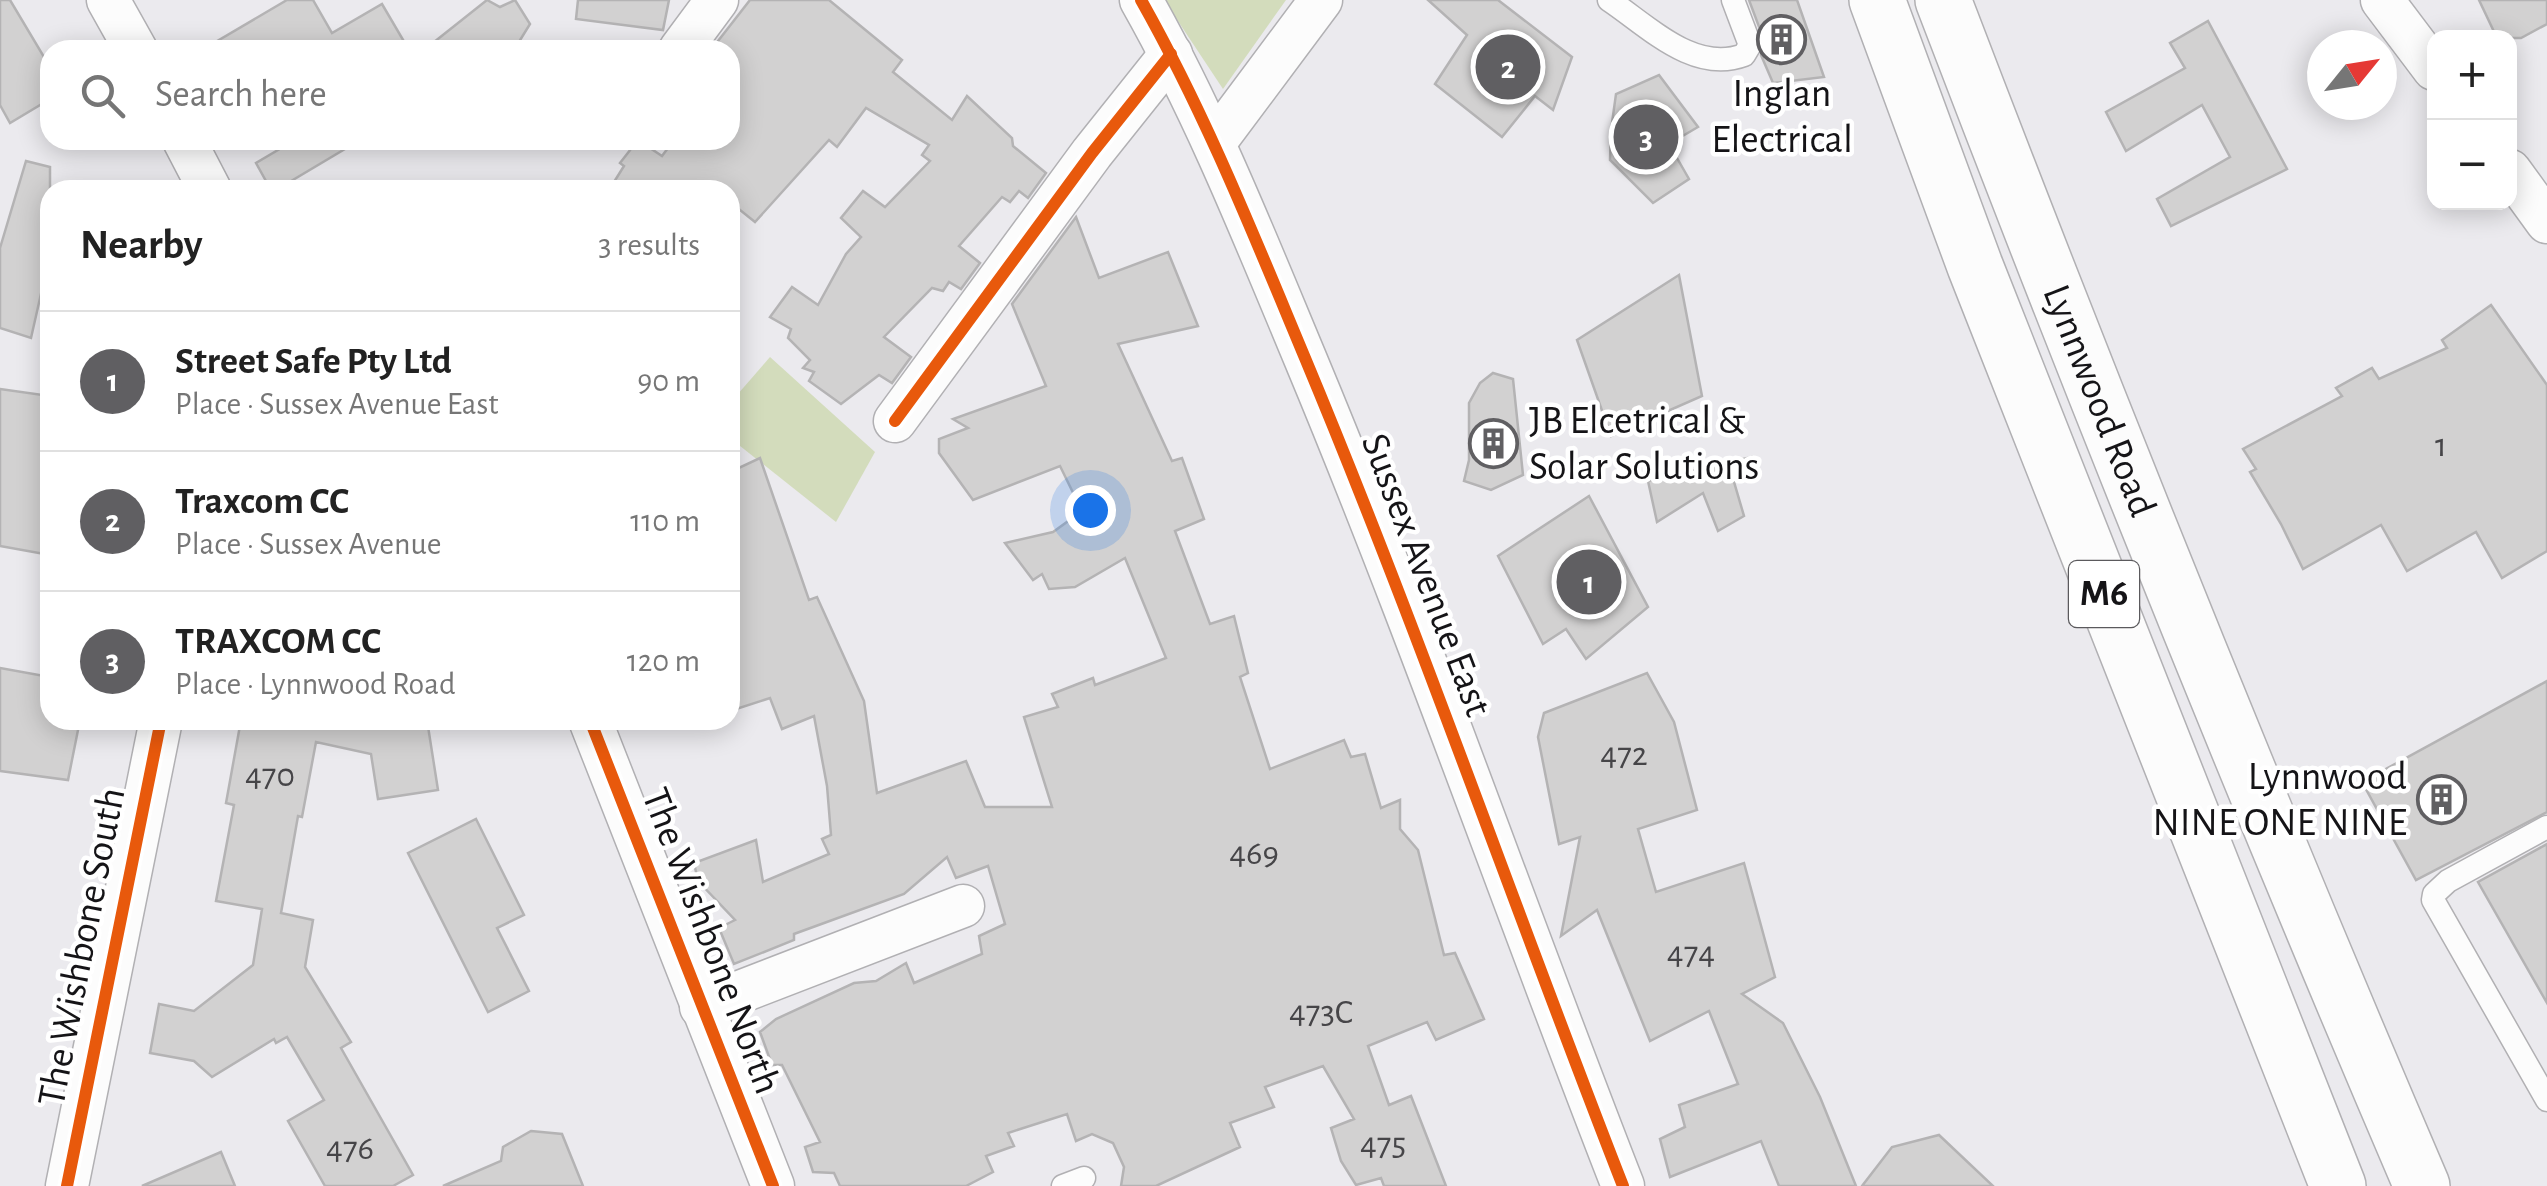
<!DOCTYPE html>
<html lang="en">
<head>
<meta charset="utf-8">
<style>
	body { margin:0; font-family:"Alegreya Sans",sans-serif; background:#f2f2f2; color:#222 }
	.controls { position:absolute; right:30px; top:30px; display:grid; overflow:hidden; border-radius:20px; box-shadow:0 5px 25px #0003 }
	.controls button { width:90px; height:90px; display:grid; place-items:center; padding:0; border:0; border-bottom:2px solid #e0e0e0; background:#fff; color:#222; font:50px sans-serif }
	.compass { position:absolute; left:2307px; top:30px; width:90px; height:90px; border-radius:50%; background:#fff; box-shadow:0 5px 25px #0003; rotate:60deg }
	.you { position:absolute; left:1090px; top:510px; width:35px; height:35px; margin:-25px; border:8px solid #fff; border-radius:50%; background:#1a73e8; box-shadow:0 0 0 15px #1a73e833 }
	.badge { display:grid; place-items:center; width:65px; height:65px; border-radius:50%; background:#605f62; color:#fff; font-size:32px; font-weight:700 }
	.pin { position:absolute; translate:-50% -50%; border:5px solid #fff; box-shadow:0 2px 10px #0006 }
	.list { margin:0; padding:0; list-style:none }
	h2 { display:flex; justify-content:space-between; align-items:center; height:130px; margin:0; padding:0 40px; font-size:42px }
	h2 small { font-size:32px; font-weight:400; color:#767676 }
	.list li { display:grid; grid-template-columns:65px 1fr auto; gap:30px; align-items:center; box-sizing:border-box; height:140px; padding:0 40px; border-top:2px solid #e0e0e0 }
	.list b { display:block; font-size:38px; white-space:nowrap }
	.list p { margin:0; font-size:32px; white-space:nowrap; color:#767676 }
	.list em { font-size:32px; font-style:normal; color:#767676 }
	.icon { flex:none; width:55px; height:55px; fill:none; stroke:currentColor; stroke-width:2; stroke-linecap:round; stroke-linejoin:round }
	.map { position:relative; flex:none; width:2547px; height:1186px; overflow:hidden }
	.search { position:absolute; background:#fff; box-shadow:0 5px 25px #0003; left:40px; top:40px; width:700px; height:110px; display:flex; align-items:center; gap:25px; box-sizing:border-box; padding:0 35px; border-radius:30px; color:#767676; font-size:38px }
	.panel { position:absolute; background:#fff; box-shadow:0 5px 25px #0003; left:40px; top:180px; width:700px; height:550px; border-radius:30px }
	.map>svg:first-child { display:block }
	.green { fill:#d3dcbc }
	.building { fill:#d2d1d1; stroke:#b4b3b4; stroke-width:2.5 }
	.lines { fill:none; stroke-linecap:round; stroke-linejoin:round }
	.lane-casing { stroke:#b1b0b3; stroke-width:25 }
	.street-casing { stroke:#b1b0b3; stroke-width:45 }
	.primary-casing { stroke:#b1b0b3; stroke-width:58 }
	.lane { stroke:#fcfcfc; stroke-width:22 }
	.street { stroke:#fcfcfc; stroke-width:42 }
	.primary { stroke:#fcfcfc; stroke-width:55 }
	.cycleway-casing { stroke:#fff; stroke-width:19 }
	.cycleway { stroke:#e8590c; stroke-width:12 }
	.labels { text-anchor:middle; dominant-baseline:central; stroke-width:9; stroke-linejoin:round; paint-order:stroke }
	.number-label { font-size:35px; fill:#464548 }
	.shield { fill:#fff; stroke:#5b5a5d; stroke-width:2.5 }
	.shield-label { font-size:38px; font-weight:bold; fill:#151417 }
	.poi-label { font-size:40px; fill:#151417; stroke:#fff }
	.street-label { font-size:40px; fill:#151417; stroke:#fff }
</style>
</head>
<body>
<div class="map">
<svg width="2547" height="1186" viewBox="0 0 2547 1186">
	<rect width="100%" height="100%" fill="#ebeaee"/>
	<g class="green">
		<path d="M 1164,0 L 1286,0 L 1223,89 Z"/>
		<path d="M 770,357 L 875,452 L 836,522 L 730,438 L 730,403 Z"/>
	</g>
	<g class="building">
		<path d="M 0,0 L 10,0 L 50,67 L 50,99 L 10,123 L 0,105 Z"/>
		<path d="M 287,0 L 313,0 L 332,33 L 382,4 L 409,50 L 202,50 Z"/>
		<path d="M 487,0 L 500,7 L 515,0 L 530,24 L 514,50 L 424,50 Z"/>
		<path d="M 578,0 L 669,0 L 663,30 L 576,19 Z"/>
		<path d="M 750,0 L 829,0 L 902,60 L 893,72 L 952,120 L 967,96 L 1012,138 L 1013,146 L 1046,173 L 1028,198 L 1019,191 L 1010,202 L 1002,197 L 959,246 L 980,263 L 961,289 L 949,282 L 943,291 L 932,288 L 884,337 L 911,357 L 892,383 L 879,375 L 841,404 L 809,381 L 814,372 L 803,368 L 810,360 L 788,338 L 791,329 L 770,317 L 792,287 L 818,305 L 846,254 L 861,237 L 841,218 L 863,191 L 885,207 L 930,161 L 922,155 L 929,145 L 866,108 L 837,147 L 829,140 L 755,222 L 730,202 L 730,190 L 609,190 L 624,166 L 620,163 L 638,140 L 662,156 L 674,140 L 730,140 L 730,50 L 711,50 Z"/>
		<path d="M 1428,0 L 1498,0 L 1572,57 L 1553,110 L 1535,96 L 1502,137 L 1435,84 L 1467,35 Z"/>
		<path d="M 1749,0 L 1797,0 L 1824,77 L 1773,83 L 1761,55 L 1764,40 Z"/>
		<path d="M 2479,0 L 2547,0 L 2547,24 L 2521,38 L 2497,38 Z"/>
		<path d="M 2208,21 L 2287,169 L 2171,226 L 2157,199 L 2230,157 L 2202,105 L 2126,151 L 2106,112 L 2185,68 L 2170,43 Z"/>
		<path d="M 1659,75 L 1698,127 L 1669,144 L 1689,179 L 1653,203 L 1610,160 L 1611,130 L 1616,94 Z"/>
		<path d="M 295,140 L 360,140 L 276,190 L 271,190 L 256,163 Z"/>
		<path d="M 26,161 L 50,167 L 50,254 L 31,338 L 0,328 L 0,248 Z"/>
		<path d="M 1076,217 L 1099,278 L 1168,252 L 1198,326 L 1118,344 L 1172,461 L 1182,458 L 1204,519 L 1175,531 L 1210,624 L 1234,616 L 1248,673 L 1240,677 L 1270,769 L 1344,740 L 1351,757 L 1365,754 L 1381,808 L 1400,800 L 1400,829 L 1418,850 L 1444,955 L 1455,953 L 1484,1019 L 1436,1040 L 1427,1022 L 1368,1046 L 1389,1105 L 1411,1096 L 1446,1186 L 1384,1186 L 1381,1178 L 1356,1185 L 1341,1161 L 1331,1128 L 1354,1119 L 1323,1066 L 1265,1087 L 1274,1107 L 1230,1123 L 1240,1147 L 1156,1186 L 1121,1186 L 1124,1167 L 1113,1143 L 1092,1134 L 1076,1141 L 1067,1114 L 1008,1133 L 1014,1146 L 986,1156 L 993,1172 L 966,1186 L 840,1186 L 834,1173 L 813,1172 L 805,1147 L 820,1142 L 782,1065 L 772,1065 L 760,1032 L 776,1019 L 854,983 L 876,981 L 906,963 L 914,983 L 982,954 L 979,936 L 1005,924 L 988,866 L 956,878 L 947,857 L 904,894 L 794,934 L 794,940 L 734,964 L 719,928 L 735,920 L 698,881 L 694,863 L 756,840 L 763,882 L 829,854 L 822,839 L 831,835 L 827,786 L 814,716 L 782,729 L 770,698 L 730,711 L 730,472 L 760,458 L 809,600 L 817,597 L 864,701 L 877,793 L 966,761 L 985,807 L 1052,807 L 1024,717 L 1058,707 L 1052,694 L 1093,678 L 1095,685 L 1166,658 L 1125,558 L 1075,587 L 1049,589 L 1042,574 L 1033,580 L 1005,543 L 1053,532 L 1082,511 L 1060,466 L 973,500 L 939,453 L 939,439 L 968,428 L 953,419 L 1046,386 L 1012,304 Z"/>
		<path d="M 1679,275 L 1702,396 L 1611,436 L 1577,340 Z"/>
		<path d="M 2491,305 L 2547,385 L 2547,551 L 2502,578 L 2476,532 L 2407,571 L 2381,525 L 2303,569 L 2281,524 L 2250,472 L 2256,469 L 2243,449 L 2342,396 L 2336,388 L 2372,368 L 2379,379 L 2447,348 L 2442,340 Z"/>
		<path d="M 1493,373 L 1513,379 L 1523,475 L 1491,490 L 1464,481 L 1469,460 L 1469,403 L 1480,383 Z"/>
		<path d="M 0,389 L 50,396 L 50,555 L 0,546 Z"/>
		<path d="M 1752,457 L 1754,461 L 1732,475 L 1744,516 L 1718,531 L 1703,493 L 1657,522 L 1648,481 Z"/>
		<path d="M 1589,496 L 1648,607 L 1586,659 L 1566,629 L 1543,644 L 1498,556 Z"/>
		<path d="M 0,668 L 50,677 L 50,720 L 80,720 L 68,780 L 0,771 Z"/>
		<path d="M 1647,673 L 1674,722 L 1697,810 L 1638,829 L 1656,892 L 1744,863 L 1775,977 L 1742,994 L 1783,1023 L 1820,1097 L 1856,1186 L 1779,1186 L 1761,1141 L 1670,1177 L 1660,1139 L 1685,1127 L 1679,1105 L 1738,1084 L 1709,1011 L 1650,1041 L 1597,910 L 1561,936 L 1580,837 L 1559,844 L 1538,737 L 1544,713 Z"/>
		<path d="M 2547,681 L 2547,812 L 2416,880 L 2362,782 Z"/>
		<path d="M 241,720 L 427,720 L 438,790 L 378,799 L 371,754 L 316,742 L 302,817 L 298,816 L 281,913 L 313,920 L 305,967 L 351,1042 L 341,1048 L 413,1175 L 393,1186 L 325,1186 L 288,1121 L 324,1100 L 287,1037 L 276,1043 L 274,1039 L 212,1077 L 194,1061 L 150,1053 L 159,1004 L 194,1011 L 253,965 L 262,909 L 216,901 L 234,805 L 226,803 Z"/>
		<path d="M 476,819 L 524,915 L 497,928 L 529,991 L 488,1012 L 408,853 Z"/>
		<path d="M 2547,844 L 2547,1003 L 2478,882 Z"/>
		<path d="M 531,1131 L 562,1134 L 583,1186 L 443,1186 L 501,1161 L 503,1147 Z"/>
		<path d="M 1939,1135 L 1993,1186 L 1862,1186 L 1892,1147 Z"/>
		<path d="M 221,1152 L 235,1186 L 142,1186 Z"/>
	</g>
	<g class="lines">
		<defs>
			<g id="lane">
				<path d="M 1609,0 C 1648,26 1694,74 1744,55 L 1750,45 L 1733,0"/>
				<path d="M 2547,827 L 2448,881 L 2434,894 L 2433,900 L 2547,1100"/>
				<path d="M 1063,1186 L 1084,1178"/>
			</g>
			<g id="street">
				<path d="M 108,0 L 136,50"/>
				<path d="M 1141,0 C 1206,115 1254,236 1305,358 C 1419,631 1515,910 1623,1186"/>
				<path d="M 2382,0 L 2434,69"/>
				<path d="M 680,50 L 717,0"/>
				<path d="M 184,140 L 210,190"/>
				<path d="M 1215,142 L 1321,0"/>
				<path d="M 2510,171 L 2547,222"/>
				<path d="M 895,421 L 1092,153 L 1171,54"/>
				<path d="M 590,720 L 773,1186"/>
				<path d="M 701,1007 L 963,906"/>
				<path d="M 67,1186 L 161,720"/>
			</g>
			<g id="primary">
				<path d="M 1877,0 L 1975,266 L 2338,1186"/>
				<path id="s1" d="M 1943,0 C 2095,398 2254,794 2422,1186"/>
			</g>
		</defs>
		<use href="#lane" class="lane-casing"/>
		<use href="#street" class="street-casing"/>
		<use href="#primary" class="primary-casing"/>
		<use href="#lane" class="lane"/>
		<use href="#street" class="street"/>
		<use href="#primary" class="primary"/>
		<defs>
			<g id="cycleway">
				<path d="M 1141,0 C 1206,115 1254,236 1305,358 C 1419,631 1515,910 1623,1186"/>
				<path d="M 895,421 L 1092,153 L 1171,54"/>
				<path d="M 590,720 L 773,1186"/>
				<path d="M 67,1186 L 161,720"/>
			</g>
		</defs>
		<use href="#cycleway" class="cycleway-casing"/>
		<use href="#cycleway" class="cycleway"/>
	</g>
	<defs>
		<symbol id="building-ring" viewBox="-11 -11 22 22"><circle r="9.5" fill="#fff" stroke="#605f62" stroke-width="1.5"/><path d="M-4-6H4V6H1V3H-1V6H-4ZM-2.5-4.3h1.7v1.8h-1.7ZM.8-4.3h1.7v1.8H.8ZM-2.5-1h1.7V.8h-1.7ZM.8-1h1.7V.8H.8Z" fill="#605f62"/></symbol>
	</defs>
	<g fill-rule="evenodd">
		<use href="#building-ring" x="1754" y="12" width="55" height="55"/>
		<use href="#building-ring" x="1466" y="416" width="55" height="55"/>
		<use href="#building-ring" x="2414" y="772" width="55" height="55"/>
	</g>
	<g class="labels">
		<g class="number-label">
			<text x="2441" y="445">1</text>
			<text x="1624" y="754">472</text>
			<text x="270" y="775">470</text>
			<text x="1254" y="853">469</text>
			<text x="1691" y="953">474</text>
			<text x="1321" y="1012">473C</text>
			<text x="1383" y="1144">475</text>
			<text x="350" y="1148">476</text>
		</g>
		<rect class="shield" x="2069" y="561" width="70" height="66" rx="8"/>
		<g class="shield-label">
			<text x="2104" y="594">M6</text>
		</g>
		<g class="poi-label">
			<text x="1782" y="94">Inglan<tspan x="1782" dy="46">Electrical</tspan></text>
			<text x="1529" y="421" text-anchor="start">JB Elcetrical &amp;<tspan x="1529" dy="46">Solar Solutions</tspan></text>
			<text x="2407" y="777" text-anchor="end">Lynnwood<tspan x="2407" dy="46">NINE ONE NINE</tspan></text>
		</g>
		<g class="street-label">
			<text stroke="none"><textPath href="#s1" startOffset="430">Lynnwood Road</textPath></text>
			<text transform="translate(1426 575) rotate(69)">Sussex Avenue East</text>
			<text transform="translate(711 941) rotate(69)">The Wishbone North</text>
			<text transform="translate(82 947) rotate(-79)">The Wishbone South</text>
		</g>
	</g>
</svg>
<div class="controls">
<button>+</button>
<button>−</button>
</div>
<svg class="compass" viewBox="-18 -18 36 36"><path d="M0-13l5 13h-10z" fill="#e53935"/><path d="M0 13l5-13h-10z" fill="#767676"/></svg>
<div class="you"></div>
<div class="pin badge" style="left:1589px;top:582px">1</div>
<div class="pin badge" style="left:1508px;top:67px">2</div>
<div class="pin badge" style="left:1646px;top:137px">3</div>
<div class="search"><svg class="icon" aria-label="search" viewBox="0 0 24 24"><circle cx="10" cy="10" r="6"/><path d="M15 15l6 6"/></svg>Search here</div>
<section class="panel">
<h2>Nearby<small>3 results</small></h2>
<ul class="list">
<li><span class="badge">1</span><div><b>Street Safe Pty Ltd</b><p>Place · Sussex Avenue East</p></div><em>90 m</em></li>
<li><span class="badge">2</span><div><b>Traxcom CC</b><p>Place · Sussex Avenue</p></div><em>110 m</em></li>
<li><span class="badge">3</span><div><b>TRAXCOM CC</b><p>Place · Lynnwood Road</p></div><em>120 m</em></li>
</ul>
</section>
</div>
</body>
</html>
